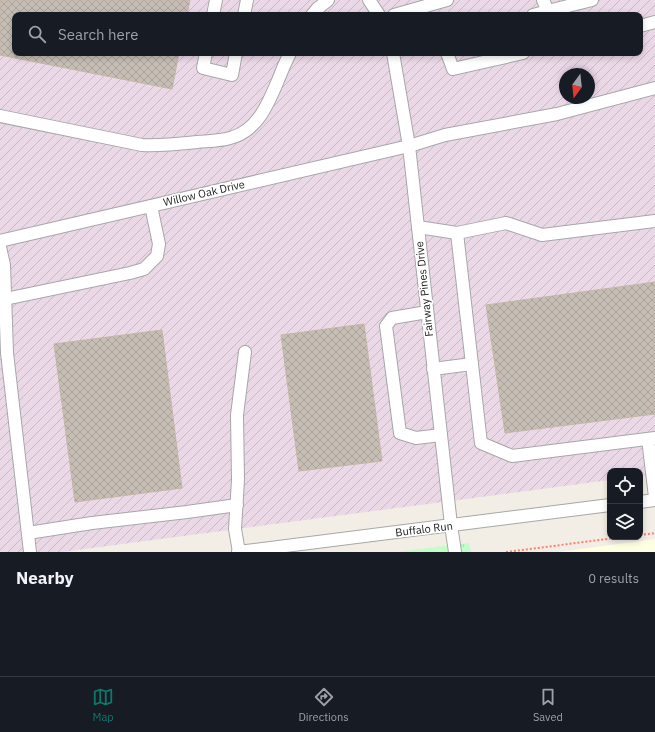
<!DOCTYPE html>
<html lang="en">
<head>
<meta charset="utf-8">
<style>
	body { margin:0; font-family:"IBM Plex Sans",sans-serif; background:#20242c; color:#f1f3f6 }
	.controls { position:absolute; right:12px; bottom:12px; display:grid; overflow:hidden; border-radius:8px; box-shadow:0 2px 6px #0003 }
	.controls button { width:36px; height:36px; display:grid; place-items:center; padding:0; border:0; border-bottom:1px solid #363941; background:#171b24; color:#f1f3f6; font:20px sans-serif }
	.compass { position:absolute; left:559px; top:68px; width:36px; height:36px; border-radius:50%; background:#171b24; box-shadow:0 2px 6px #0003; rotate:195deg }
	.list { margin:0; padding:0; list-style:none }
	h2 { display:flex; justify-content:space-between; align-items:center; height:52px; margin:0; padding:0 16px; font-size:17px }
	h2 small { font-size:13px; font-weight:400; color:#9ea1a6 }
	.icon { flex:none; width:22px; height:22px; fill:none; stroke:currentColor; stroke-width:2; stroke-linecap:round; stroke-linejoin:round }
	.map { position:relative; flex:none; width:655px; height:552px; overflow:hidden }
	.search { position:absolute; background:#171b24; box-shadow:0 2px 6px #0003; left:12px; right:12px; top:12px; height:44px; display:flex; align-items:center; gap:10px; box-sizing:border-box; padding:0 14px; border-radius:8px; color:#9ea1a6; font-size:15px }
	.sheet { height:124px; background:#171b24 }
	nav { display:flex; justify-content:space-around; align-items:center; box-sizing:border-box; height:56px; border-top:1px solid #363941; background:#171b24; font-size:11px; color:#9ea1a6 }
	nav a { display:grid; justify-items:center; gap:2px }
	nav .on { color:#0f766e }
	.map>svg:first-child { display:block }
	.industrial { fill:url(#industrial-furrows); fill-rule:evenodd }
	.education { fill:#feffe2 }
	.park { fill:url(#park-tufts) }
	.building { fill:url(#building-cross-hatch); stroke:#c5b5a7 }
	.lines { fill:none; stroke-linecap:round; stroke-linejoin:round }
	.minor-casing { stroke:#a7a7a7; stroke-width:14 }
	.path { stroke:#ff7f6a; stroke-width:2; stroke-dasharray:2 2; stroke-linecap:butt }
	.minor { stroke:#fff; stroke-width:12 }
	.labels { text-anchor:middle; dominant-baseline:central; stroke-width:3.5; stroke-linejoin:round; paint-order:stroke }
	.street-label { font-size:11px; fill:#202020; stroke:#fff }
</style>
</head>
<body>
<div class="map">
<svg width="655" height="552" viewBox="0 0 655 552">
	<defs>
		<pattern id="industrial-furrows" width="10" height="10" patternUnits="userSpaceOnUse"><rect width="10" height="10" fill="#ebd8e7"/><path d="M-1 1l2-2M0 10L10 0M9 11l2-2" fill="none" stroke="#c9b9c6"/></pattern>
		<pattern id="park-tufts" width="24" height="20" patternUnits="userSpaceOnUse"><rect width="24" height="20" fill="#c1fec8"/><path d="M3 7l-1-3M5 7V3M7 7l1-3M15 17l-1-3M17 17v-4M19 17l1-3" fill="none" stroke="#a6d9ac"/></pattern>
		<pattern id="building-cross-hatch" width="8" height="8" patternUnits="userSpaceOnUse"><rect width="8" height="8" fill="#c6beb5"/><path d="M0 0l8 8M0 8l8-8" fill="none" stroke="#aaa39b"/></pattern>
	</defs>
	<rect width="100%" height="100%" fill="#f2eee6"/>
	<path class="industrial" d="M 0,0 L 655,0 L 655,474 L 640,476 L 640,471 L 610,471 L 610,480 L 62,552 L 0,552 ZM 15,15 L 640,15 L 640,53 L 15,53 ZM 565,74 L 589,74 L 589,98 L 565,98 Z"/>
	<path class="education" d="M 655,539 L 655,552 L 558,552 Z"/>
	<path class="park" d="M 469,543 L 471,552 L 396,552 Z"/>
	<g class="building">
		<path d="M 0,0 L 190,0 L 187,15 L 15,15 L 15,53 L 179,53 L 172,89 L 0,55 Z"/>
		<path d="M 655,282 L 655,414 L 505,433 L 486,305 Z"/>
		<path d="M 364,324 L 382,461 L 299,471 L 281,335 Z"/>
		<path d="M 162,330 L 182,488 L 75,502 L 54,344 Z"/>
	</g>
	<g class="lines">
		<defs>
			<g id="minor">
				<path d="M 369,0 L 379,15"/>
				<path d="M 543,0 L 548,11 L 592,0"/>
				<path d="M 213,15 L 216,0"/>
				<path d="M 244,15 L 247,0"/>
				<path d="M 312,15 L 317,9 L 328,0"/>
				<path d="M 394,15 L 447,0"/>
				<path d="M 533,15 L 548,11 L 548,15"/>
				<path d="M 640,26 L 655,22"/>
				<path d="M 206,53 L 203,68 L 232,75 L 236,53"/>
				<path d="M 393,53 L 409,146 L 451,525 L 455,552"/>
				<path d="M 447,53 L 453,69 L 523,53"/>
				<path d="M 0,116 L 142,145 C 160,146 178,144 197,142 C 208,141 220,141 230,138 C 258,131 269,102 279,78 C 282,70 286,61 290,53"/>
				<path d="M 655,221 L 542,235 L 506,223 L 457,233 L 481,443 L 512,456 L 655,438"/>
				<path d="M 418,227 L 457,233"/>
				<path d="M 0,241 L 409,146 L 445,135 L 557,114 L 655,88"/>
				<path d="M 0,247 L 4,265 L 7,353 L 30,552"/>
				<path d="M 5,299 L 130,273 L 144,269 L 157,256 L 159,244 L 151,206"/>
				<path d="M 427,312 L 392,318 L 386,326 L 400,433 L 416,438 L 441,435"/>
				<path d="M 433,369 L 472,364"/>
				<path d="M 648,439 L 655,497"/>
				<path d="M 640,502 L 655,500"/>
				<path d="M 28,533 L 92,523 L 187,512 L 237,505"/>
				<path d="M 238,552 L 610,505"/>
				<path d="M 239,552 L 235,529 L 238,480 L 237,415 L 245,352"/>
			</g>
		</defs>
		<use href="#minor" class="minor-casing"/>
		<g class="path">
			<path d="M 640,535 L 655,533"/>
			<path d="M 506,552 L 623,537"/>
		</g>
		<use href="#minor" class="minor"/>
	</g>
	<g class="labels">
		<g class="street-label">
			<text transform="translate(204 193) rotate(-13)">Willow Oak Drive</text>
			<text transform="translate(424 289) rotate(-96)">Fairway Pines Drive</text>
			<text transform="translate(424 529) rotate(-7)">Buffalo Run</text>
		</g>
	</g>
</svg>
<div class="controls">
<button><svg class="icon" aria-label="locate" viewBox="0 0 24 24"><circle cx="12" cy="12" r="6"/><path d="M12 2v4M12 18v4M2 12h4M18 12h4"/></svg></button>
<button><svg class="icon" aria-label="layers" viewBox="0 0 24 24"><path d="M12 4l9 5-9 5-9-5zM3 14l9 5 9-5"/></svg></button>
</div>
<svg class="compass" viewBox="-18 -18 36 36"><path d="M0-13l5 13h-10z" fill="#e53935"/><path d="M0 13l5-13h-10z" fill="#9ea1a6"/></svg>
<div class="search"><svg class="icon" aria-label="search" viewBox="0 0 24 24"><circle cx="10" cy="10" r="6"/><path d="M15 15l6 6"/></svg>Search here</div>
</div>
<section class="sheet">
<h2>Nearby<small>0 results</small></h2>
<ul class="list">
</ul>
</section>
<nav>
<a class="on"><svg class="icon" aria-label="map" viewBox="0 0 24 24"><path d="M3 6l6-2 6 2 6-2v14l-6 2-6-2-6 2zM9 4v14M15 6v14"/></svg>Map</a>
<a><svg class="icon" aria-label="directions" viewBox="0 0 24 24"><path d="M12 3l9 9-9 9-9-9zM9 14v-3h6M13 9l2 2-2 2"/></svg>Directions</a>
<a><svg class="icon" aria-label="saved" viewBox="0 0 24 24"><path d="M7 4h10v16l-5-4-5 4z"/></svg>Saved</a>
</nav>
</body>
</html>
